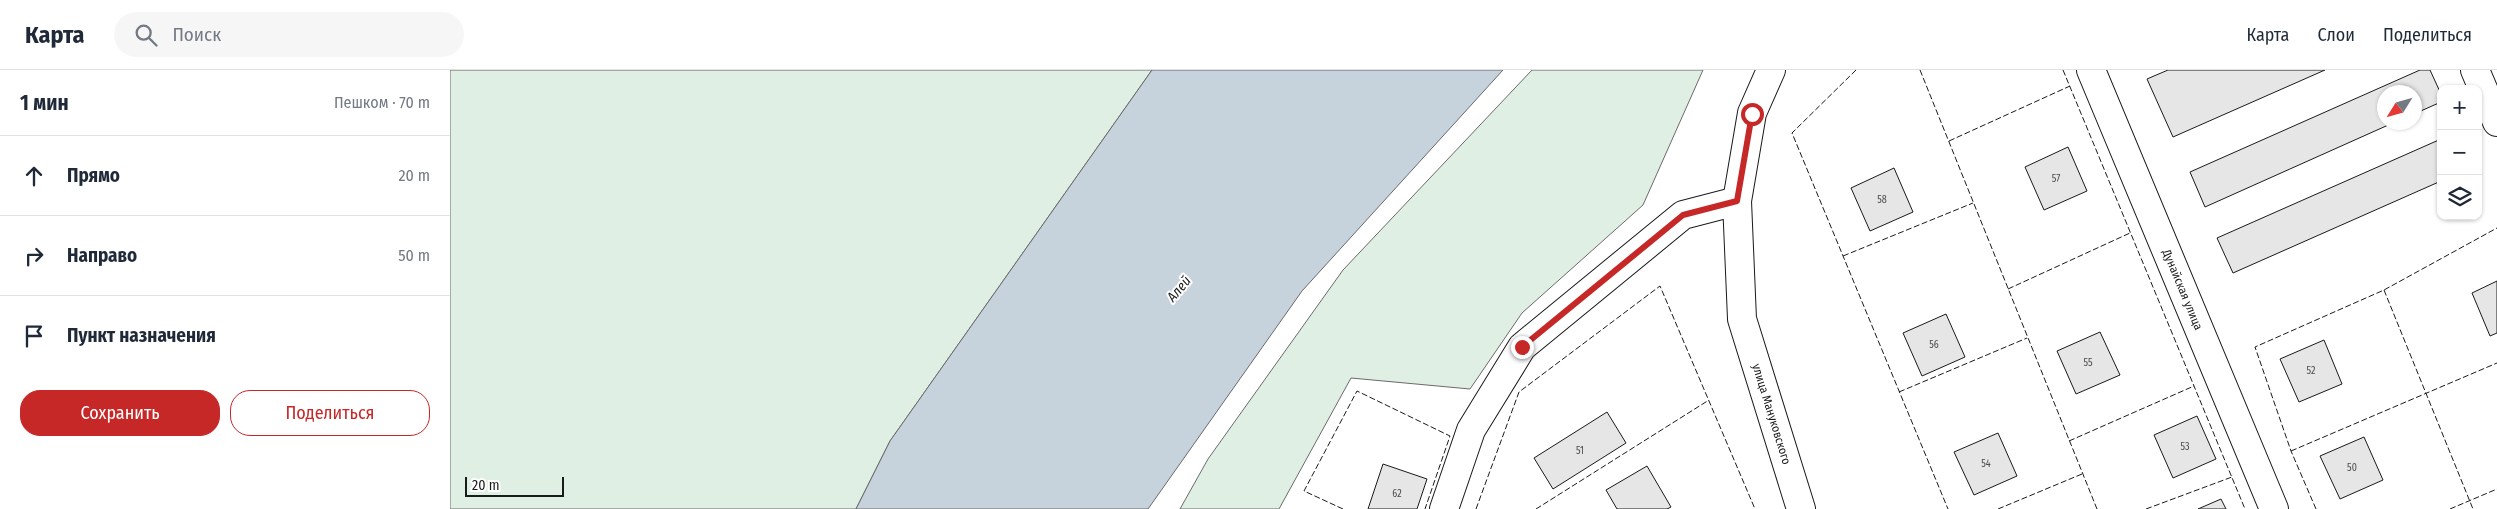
<!DOCTYPE html>
<html lang="ru">
<head>
<meta charset="utf-8">
<style>
	body { margin:0; font-family:"Fira Sans Condensed",sans-serif; background:#f6f6f7; color:#1f2937 }
	.controls { position:absolute; right:15px; top:15px; display:grid; overflow:hidden; border-radius:10px; box-shadow:0 1px 4px #0004 }
	.controls button { width:45px; height:45px; display:grid; place-items:center; padding:0; border:0; border-bottom:1px solid #e0e1e3; background:#fff; color:#1f2937; font:25px sans-serif }
	.compass { position:absolute; left:1927px; top:15px; width:45px; height:45px; border-radius:50%; background:#fff; box-shadow:0 1px 4px #0004; rotate:233deg }
	.scale { position:absolute; left:15px; bottom:12px; width:99px; box-sizing:border-box; padding-left:5px; border:2px solid #1a1a1a; border-top:0; font-size:14px; line-height:18px; white-space:nowrap; color:#1a1a1a; -webkit-text-stroke:4px #fff; paint-order:stroke }
	.stop { position:absolute; width:15px; height:15px; margin:-11px; border:4px solid #c62828; border-radius:50%; background:#fff }
	.stop.end { background:#c62828; border-color:#fff; box-shadow:0 1px 5px #0008 }
	.list { margin:0; padding:0; list-style:none }
	h2 { display:flex; justify-content:space-between; align-items:center; height:65px; margin:0; padding:0 20px; font-size:21px }
	h2 small { font-size:16px; font-weight:400; color:#747a83 }
	.list li { display:grid; grid-template-columns:32px 1fr auto; gap:15px; align-items:center; box-sizing:border-box; height:80px; padding:0 20px; border-top:1px solid #e0e1e3 }
	.list b { display:block; font-size:19px; white-space:nowrap }
	.list em { font-size:16px; font-style:normal; color:#747a83 }
	.actions { display:flex; gap:10px; padding:15px 20px }
	.actions a { flex:1; padding:11px 0; border:1px solid #c62828; border-radius:20px; text-align:center; font-size:18px; color:#c62828 }
	.actions .main { background:#c62828; color:#fff }
	.icon { flex:none; width:28px; height:28px; fill:none; stroke:currentColor; stroke-width:2; stroke-linecap:round; stroke-linejoin:round }
	.map { position:relative; flex:none; width:2047px; height:439px; overflow:hidden }
	header { display:flex; align-items:center; gap:30px; box-sizing:border-box; height:70px; padding:0 25px; background:#fff; border-bottom:1px solid #e0e1e3 }
	header strong { font-size:24px }
	nav { display:flex; gap:28px; margin-inline-start:auto; font-size:18px }
	.search { width:350px; height:45px; background:#f6f6f7; display:flex; align-items:center; gap:12px; box-sizing:border-box; padding:0 18px; border-radius:28px; color:#747a83; font-size:19px }
	main { display:flex }
	aside { flex:1; background:#fff }
	.map>svg:first-child { display:block }
	.green { fill:#e0efe3; stroke:#6a6a6a }
	.water { fill:#c6d2dc; stroke:#6a6a6a }
	.building { fill:#e6e6e6; stroke:#1a1a1a }
	.lines { fill:none; stroke-linecap:round; stroke-linejoin:round }
	.street-casing { stroke:#1a1a1a; stroke-width:30 }
	.secondary-casing { stroke:#1a1a1a; stroke-width:30 }
	.street { stroke:#fff; stroke-width:28 }
	.secondary { stroke:#fff; stroke-width:28 }
	.fence { stroke:#1a1a1a; stroke-width:1; stroke-dasharray:6 2.5; stroke-linecap:butt }
	.route { stroke:#c62828; stroke-width:6 }
	.labels { text-anchor:middle; dominant-baseline:central; stroke-width:4; stroke-linejoin:round; paint-order:stroke }
	.number-label { font-size:10px; fill:#4d4d4d }
	.street-label { font-size:12px; fill:#1a1a1a; stroke:#fff }
	.water-label { font-size:14px; font-style:italic; fill:#1a1a1a; stroke:#fff }
</style>
</head>
<body>
<header>
<strong>Карта</strong>
<div class="search"><svg class="icon" aria-label="search" viewBox="0 0 24 24"><circle cx="10" cy="10" r="6"/><path d="M15 15l6 6"/></svg>Поиск</div>
<nav><a>Карта</a><a>Слои</a><a>Поделиться</a></nav>
</header>
<main>
<aside>
<h2>1 мин<small>Пешком · 70 m</small></h2>
<ul class="list">
<li><svg class="icon" aria-label="ahead" viewBox="0 0 24 24"><path d="M12 20V5M6 11l6-6 6 6"/></svg><div><b>Прямо</b></div><em>20 m</em></li>
<li><svg class="icon" aria-label="right" viewBox="0 0 24 24"><path d="M7 20v-9h11M14 6l5 5-5 5"/></svg><div><b>Направо</b></div><em>50 m</em></li>
<li><svg class="icon" aria-label="arrive" viewBox="0 0 24 24"><path d="M6 21V4h12l-3 4 3 4H6"/></svg><div><b>Пункт назначения</b></div></li>
</ul>
<div class="actions"><a class="main">Сохранить</a><a>Поделиться</a></div>
</aside>
<div class="map">
<svg width="2047" height="439" viewBox="0 0 2047 439">
	<rect width="100%" height="100%" fill="#fff"/>
	<g class="green">
		<path d="M 0,0 L 702,0 L 440,371 L 406,439 L 0,439 Z"/>
		<path d="M 1082,0 L 1253,0 L 1193,135 L 1072,243 L 1020,319 L 901,308 L 829,439 L 730,439 L 758,389 L 893,200 Z"/>
	</g>
	<path class="water" d="M 702,0 L 1053,0 L 852,221 L 698,439 L 406,439 L 440,371 Z"/>
	<g class="building">
		<path d="M 1718,0 L 1875,0 L 1723,67 L 1697,9 Z"/>
		<path d="M 1970,0 L 1980,0 L 1991,24 L 1991,32 L 1964,44 L 1964,22 L 1934,22 L 1934,52 L 1945,52 L 1755,137 L 1740,102 Z"/>
		<path d="M 1991,69 L 1991,111 L 1783,203 L 1767,168 Z"/>
		<path d="M 1618,77 L 1637,121 L 1594,140 L 1575,97 Z"/>
		<path d="M 1444,98 L 1463,142 L 1420,161 L 1401,118 Z"/>
		<path d="M 2047,211 L 2047,263 L 2040,266 L 2022,223 Z"/>
		<path d="M 1496,244 L 1515,287 L 1472,306 L 1453,263 Z"/>
		<path d="M 1650,262 L 1670,305 L 1626,324 L 1607,281 Z"/>
		<path d="M 1874,270 L 1892,314 L 1849,332 L 1830,289 Z"/>
		<path d="M 1157,342 L 1176,373 L 1103,419 L 1084,388 Z"/>
		<path d="M 1747,346 L 1766,389 L 1723,408 L 1704,365 Z"/>
		<path d="M 1548,363 L 1567,406 L 1524,425 L 1504,382 Z"/>
		<path d="M 1914,367 L 1933,410 L 1890,429 L 1870,386 Z"/>
		<path d="M 933,394 L 977,409 L 967,439 L 918,439 Z"/>
		<path d="M 1197,396 L 1221,437 L 1217,439 L 1167,439 L 1156,420 Z"/>
		<path d="M 1771,429 L 1776,439 L 1748,439 Z"/>
	</g>
	<g class="lines">
		<defs>
			<g id="street">
				<path id="s1" d="M 1641,0 L 1824,439"/>
				<path d="M 2025,0 L 2047,52"/>
				<path d="M 994,439 L 1021,360 L 1072,277 L 1233,145 L 1287,131"/>
			</g>
			<g id="secondary">
				<path id="s2" d="M 1321,0 L 1302,43 L 1287,131 L 1292,249 L 1351,439"/>
			</g>
		</defs>
		<use href="#street" class="street-casing"/>
		<use href="#secondary" class="secondary-casing"/>
		<use href="#street" class="street"/>
		<use href="#secondary" class="secondary"/>
		<g class="fence">
			<path d="M 1406,0 L 1342,63 L 1498,439"/>
			<path d="M 1470,0 L 1647,439"/>
			<path d="M 1613,0 L 1795,439"/>
			<path d="M 1499,71 L 1620,16"/>
			<path d="M 1393,186 L 1523,133"/>
			<path d="M 1558,219 L 1680,163"/>
			<path d="M 1934,220 L 2023,439"/>
			<path d="M 1449,322 L 1577,268"/>
			<path d="M 1619,371 L 1744,316"/>
			<path d="M 1841,381 L 2047,293"/>
			<path d="M 893,439 L 854,421 L 907,321 L 1000,366 L 975,439"/>
			<path d="M 1026,439 L 1069,322 L 1210,216 L 1305,439"/>
			<path d="M 1086,439 L 1259,330"/>
			<path d="M 1548,439 L 1632,404"/>
			<path d="M 1696,439 L 1782,407"/>
			<path d="M 1866,439 L 1841,381 L 1805,277 L 1934,220 L 2047,158"/>
			<path d="M 2000,439 L 2047,419"/>
		</g>
	</g>
	<g class="lines">
		<path class="route" d="M 1072,277 L 1233,145 L 1287,131 L 1302,44"/>
	</g>
	<g class="labels">
		<g class="number-label">
			<text x="1606" y="109">57</text>
			<text x="1432" y="130">58</text>
			<text x="1484" y="275">56</text>
			<text x="1638" y="293">55</text>
			<text x="1861" y="301">52</text>
			<text x="1735" y="377">53</text>
			<text x="1130" y="381">51</text>
			<text x="1536" y="394">54</text>
			<text x="1902" y="398">50</text>
			<text x="947" y="424">62</text>
		</g>
		<g class="street-label">
			<text stroke="none"><textPath href="#s1" startOffset="238">Дунайская улица</textPath></text>
			<text stroke="none"><textPath href="#s2" startOffset="354">улица Мануковского</textPath></text>
		</g>
		<g class="water-label">
			<text transform="translate(729 219) rotate(-50)">Алей</text>
		</g>
	</g>
</svg>
<div class="controls">
<button>+</button>
<button>−</button>
<button><svg class="icon" aria-label="layers" viewBox="0 0 24 24"><path d="M12 4l9 5-9 5-9-5zM3 14l9 5 9-5"/></svg></button>
</div>
<svg class="compass" viewBox="-18 -18 36 36"><path d="M0-13l5 13h-10z" fill="#e53935"/><path d="M0 13l5-13h-10z" fill="#747a83"/></svg>
<div class="scale">20 m</div>
<div class="stop" style="left:1302px;top:44px"></div>
<div class="stop end" style="left:1072px;top:277px"></div>
</div>
</main>
</body>
</html>
